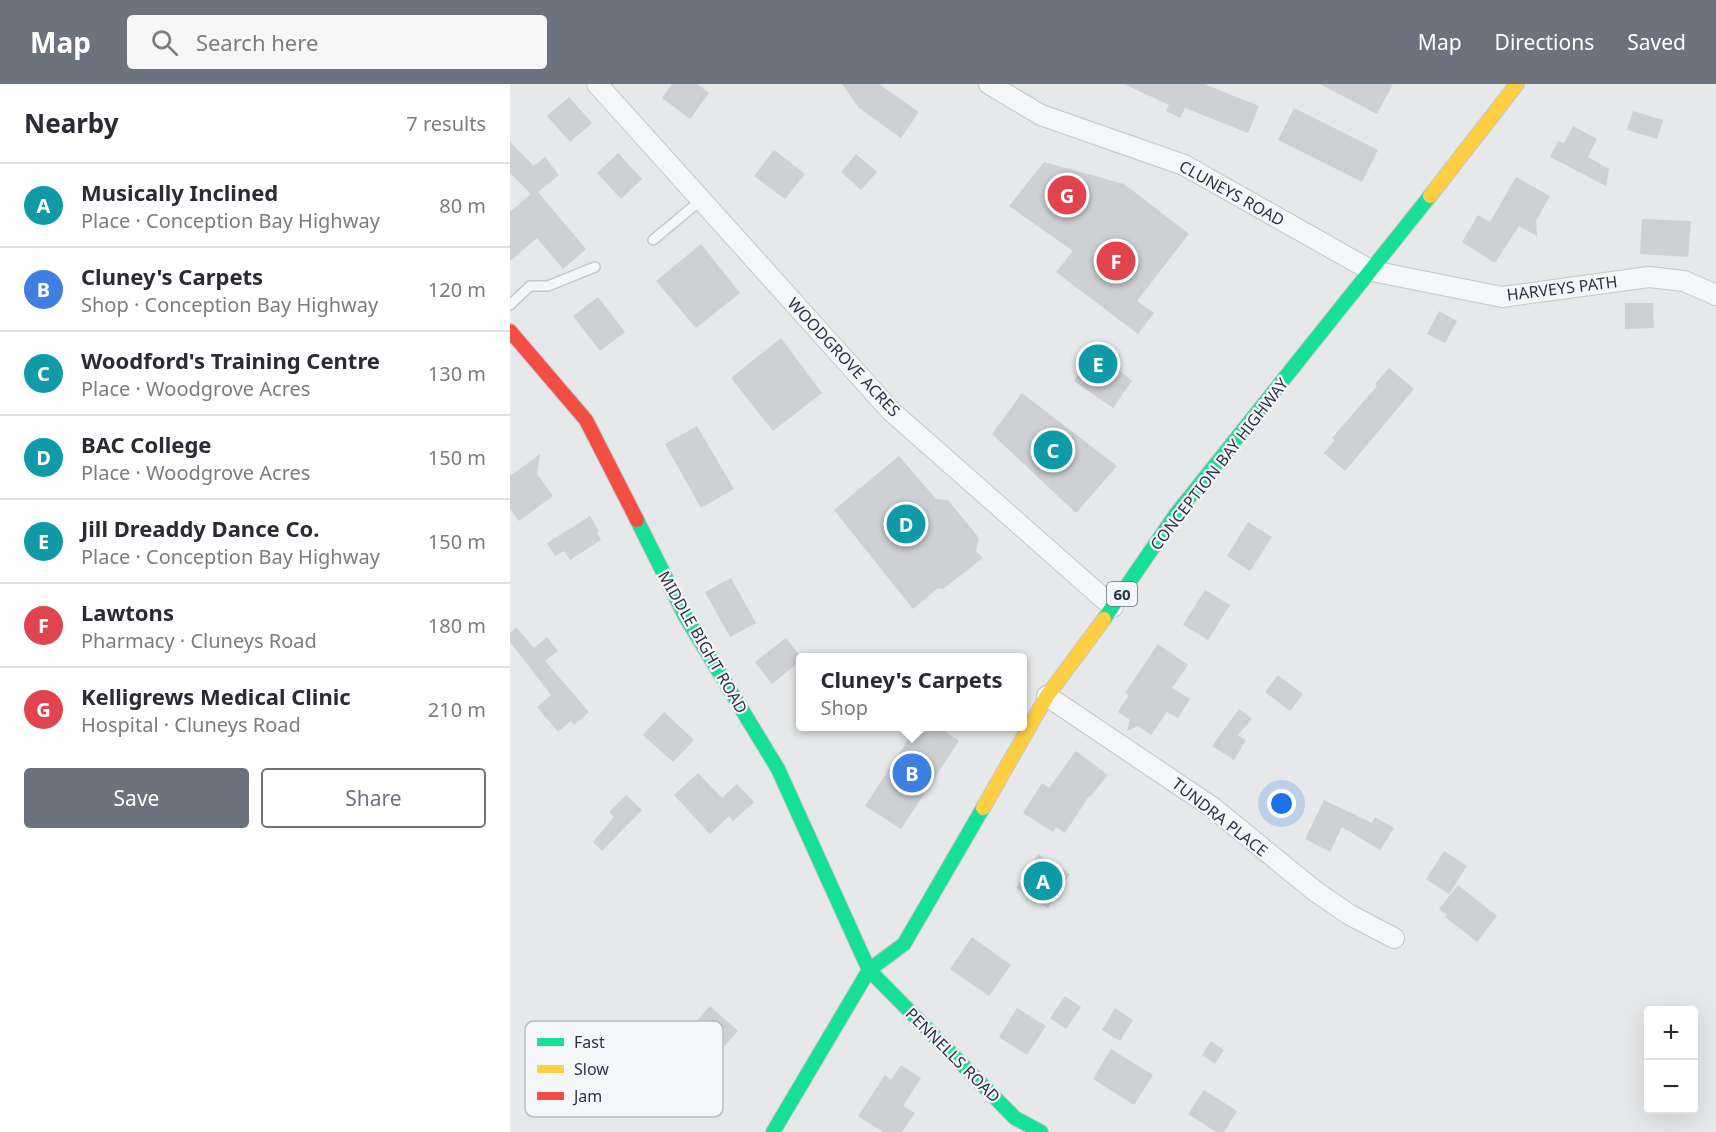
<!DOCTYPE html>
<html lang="en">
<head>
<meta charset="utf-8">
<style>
	body { margin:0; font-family:"Noto Sans",sans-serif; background:#f7f7f7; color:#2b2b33 }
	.controls { position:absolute; right:18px; bottom:18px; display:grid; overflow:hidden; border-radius:6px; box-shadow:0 6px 24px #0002 }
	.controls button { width:54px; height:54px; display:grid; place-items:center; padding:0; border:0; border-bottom:2px solid #e1e1e2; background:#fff; color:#2b2b33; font:30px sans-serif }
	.you { position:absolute; left:772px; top:720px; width:21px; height:21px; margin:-15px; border:4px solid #fff; border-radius:50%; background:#1a73e8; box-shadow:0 0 0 9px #1a73e833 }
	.badge { display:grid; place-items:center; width:39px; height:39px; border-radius:50%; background:#6c737f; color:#fff; font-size:20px; font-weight:700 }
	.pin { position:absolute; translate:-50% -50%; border:3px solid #fff; box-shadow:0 2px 6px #0006 }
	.popup { position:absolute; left:286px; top:569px; width:231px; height:78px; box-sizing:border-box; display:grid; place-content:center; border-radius:6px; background:#fff; filter:drop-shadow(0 2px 4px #0005); font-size:20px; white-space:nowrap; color:#7c7c81 }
	.popup b { font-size:22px; color:#2b2b33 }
	.popup::after { content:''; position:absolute; left:50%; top:100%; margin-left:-12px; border:12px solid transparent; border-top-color:#fff }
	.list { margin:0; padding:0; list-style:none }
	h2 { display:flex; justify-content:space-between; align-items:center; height:78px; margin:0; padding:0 24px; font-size:26px }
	h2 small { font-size:20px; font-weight:400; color:#7c7c81 }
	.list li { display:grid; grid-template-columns:39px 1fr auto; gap:18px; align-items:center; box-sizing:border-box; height:84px; padding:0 24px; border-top:2px solid #e1e1e2 }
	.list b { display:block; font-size:22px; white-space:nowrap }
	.list p { margin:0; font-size:20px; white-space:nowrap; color:#7c7c81 }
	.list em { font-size:20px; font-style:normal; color:#7c7c81 }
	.actions { display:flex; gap:12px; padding:18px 24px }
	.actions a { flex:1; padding:14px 0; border:2px solid #6c737f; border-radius:6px; text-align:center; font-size:21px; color:#6c737f }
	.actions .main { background:#6c737f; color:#fff }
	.icon { flex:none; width:33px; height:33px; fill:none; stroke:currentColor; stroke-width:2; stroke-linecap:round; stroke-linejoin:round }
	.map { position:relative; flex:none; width:1206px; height:1048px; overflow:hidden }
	header { display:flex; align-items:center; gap:36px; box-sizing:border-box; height:84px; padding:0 30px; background:#6c737f; color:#fff }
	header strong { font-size:28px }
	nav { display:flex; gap:33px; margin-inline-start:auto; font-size:21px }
	.search { width:420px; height:54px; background:#f7f7f7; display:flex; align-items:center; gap:15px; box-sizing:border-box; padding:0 21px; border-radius:6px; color:#7c7c81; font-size:22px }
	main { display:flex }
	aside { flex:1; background:#fff }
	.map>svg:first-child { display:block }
	.building { fill:#ced0d3 }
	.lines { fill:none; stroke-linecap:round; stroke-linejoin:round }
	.lane-casing { stroke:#c4c6c8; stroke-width:12 }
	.street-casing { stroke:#c4c6c8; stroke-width:22 }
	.fast-casing { stroke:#c4c6c8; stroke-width:16 }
	.slow-casing { stroke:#c4c6c8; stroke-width:16 }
	.jam-casing { stroke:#c4c6c8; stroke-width:16 }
	.lane { stroke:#f5f6f7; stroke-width:9 }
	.street { stroke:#f5f6f7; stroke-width:20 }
	.fast { stroke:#16e098; stroke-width:14 }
	.slow { stroke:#ffcf43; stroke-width:14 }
	.jam { stroke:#f24e42; stroke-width:14 }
	.labels { text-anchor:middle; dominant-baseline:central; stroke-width:4.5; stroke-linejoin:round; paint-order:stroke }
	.shield { fill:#f4f6f9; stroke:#676e7b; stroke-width:1.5 }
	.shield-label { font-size:15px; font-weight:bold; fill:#2b3445 }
	.street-label { font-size:16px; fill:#2b3445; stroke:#f4f6f9 }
	.key { fill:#f4f6f9; stroke:#b8bcc3; stroke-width:1.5 }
	.key-label { font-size:16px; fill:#2b3445 }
</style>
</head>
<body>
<header>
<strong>Map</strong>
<div class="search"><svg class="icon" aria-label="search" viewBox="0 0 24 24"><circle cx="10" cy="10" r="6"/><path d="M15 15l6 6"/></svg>Search here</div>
<nav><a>Map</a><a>Directions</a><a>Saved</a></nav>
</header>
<main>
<aside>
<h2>Nearby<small>7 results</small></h2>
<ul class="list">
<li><span class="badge" style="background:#0f9aa8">A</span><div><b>Musically Inclined</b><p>Place · Conception Bay Highway</p></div><em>80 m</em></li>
<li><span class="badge" style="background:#3f7fe0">B</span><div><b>Cluney's Carpets</b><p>Shop · Conception Bay Highway</p></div><em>120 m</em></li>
<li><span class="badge" style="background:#0f9aa8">C</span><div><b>Woodford's Training Centre</b><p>Place · Woodgrove Acres</p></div><em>130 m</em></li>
<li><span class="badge" style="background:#0f9aa8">D</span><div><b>BAC College</b><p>Place · Woodgrove Acres</p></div><em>150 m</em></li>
<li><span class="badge" style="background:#0f9aa8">E</span><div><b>Jill Dreaddy Dance Co.</b><p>Place · Conception Bay Highway</p></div><em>150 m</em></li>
<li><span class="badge" style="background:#e0444e">F</span><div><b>Lawtons</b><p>Pharmacy · Cluneys Road</p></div><em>180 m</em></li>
<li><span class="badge" style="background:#e0444e">G</span><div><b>Kelligrews Medical Clinic</b><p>Hospital · Cluneys Road</p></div><em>210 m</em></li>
</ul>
<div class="actions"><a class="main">Save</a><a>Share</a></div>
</aside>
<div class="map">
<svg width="1206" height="1048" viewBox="0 0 1206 1048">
	<rect width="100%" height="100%" fill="#e6e8ea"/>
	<g class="building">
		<path d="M 162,0 L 187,0 L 199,9 L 180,35 L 152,14 Z"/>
		<path d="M 332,0 L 369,0 L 409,28 L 391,54 L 349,24 Z"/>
		<path d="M 614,0 L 694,0 L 749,22 L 738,49 L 675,24 L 670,34 L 656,27 L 659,21 Z"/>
		<path d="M 810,0 L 883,0 L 867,30 Z"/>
		<path d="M 59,13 L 82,39 L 60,58 L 37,32 Z"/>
		<path d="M 784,24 L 868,66 L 852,98 L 768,56 Z"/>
		<path d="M 1123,27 L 1153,36 L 1147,55 L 1117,46 Z"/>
		<path d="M 1063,42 L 1087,55 L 1078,73 L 1099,85 L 1096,102 L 1040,73 L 1048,57 L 1054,59 Z"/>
		<path d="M 0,58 L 24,82 L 35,73 L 49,91 L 28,108 L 76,165 L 53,185 L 27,154 L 0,177 L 0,128 L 21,110 L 0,89 Z"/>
		<path d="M 264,66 L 295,90 L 275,115 L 244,92 Z"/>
		<path d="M 108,69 L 132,95 L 111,115 L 87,89 Z"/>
		<path d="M 346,70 L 367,88 L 351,106 L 331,88 Z"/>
		<path d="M 534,78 L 614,100 L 679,150 L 627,217 L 644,229 L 628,250 L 546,188 L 563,167 L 499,122 Z"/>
		<path d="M 1006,93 L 1040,112 L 1026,137 L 1027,152 L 1009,142 L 985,179 L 952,158 L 968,131 L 980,138 Z"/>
		<path d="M 1132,135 L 1181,137 L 1178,173 L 1130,170 Z"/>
		<path d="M 191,160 L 230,209 L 186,244 L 146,197 Z"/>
		<path d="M 88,213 L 115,248 L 90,267 L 63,232 Z"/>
		<path d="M 1115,219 L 1143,219 L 1144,244 L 1115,245 Z"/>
		<path d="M 929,227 L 947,237 L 935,259 L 917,250 Z"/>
		<path d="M 271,254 L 312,309 L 263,347 L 221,294 Z"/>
		<path d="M 583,264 L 622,297 L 603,324 L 564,297 Z"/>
		<path d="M 879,284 L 904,305 L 835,387 L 814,369 L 825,356 L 822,354 L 867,302 L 865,300 Z"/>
		<path d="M 512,309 L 607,382 L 566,429 L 482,350 Z"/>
		<path d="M 187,342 L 224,405 L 191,424 L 155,360 Z"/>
		<path d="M 30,370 L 27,390 L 43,412 L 9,437 L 0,425 L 0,392 Z"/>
		<path d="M 389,372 L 426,415 L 438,416 L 469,454 L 466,467 L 473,474 L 433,505 L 428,504 L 403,525 L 324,426 Z"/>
		<path d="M 80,432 L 89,447 L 87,449 L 91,456 L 60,476 L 54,467 L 45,472 L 37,459 Z"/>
		<path d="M 738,438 L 762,453 L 740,487 L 717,472 Z"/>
		<path d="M 221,494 L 246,539 L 220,553 L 195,508 Z"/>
		<path d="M 695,506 L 720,521 L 698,556 L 673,541 Z"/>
		<path d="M 6,543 L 24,564 L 37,553 L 48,567 L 35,577 L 79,628 L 64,641 L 61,637 L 48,648 L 27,623 L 41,611 L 0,558 L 0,549 Z"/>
		<path d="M 276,554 L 291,573 L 291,576 L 262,600 L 245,578 Z"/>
		<path d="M 648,560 L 678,581 L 662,604 L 680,615 L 668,634 L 657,628 L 641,651 L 628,642 L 617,647 L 620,636 L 608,628 L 619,611 L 615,609 Z"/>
		<path d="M 768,591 L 793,610 L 780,627 L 755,608 Z"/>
		<path d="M 729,625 L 742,635 L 728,651 L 736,656 L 724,676 L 702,662 Z"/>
		<path d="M 154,628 L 184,656 L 163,678 L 133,651 Z"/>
		<path d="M 407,642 L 427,642 L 449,657 L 391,745 L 355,722 Z"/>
		<path d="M 566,667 L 598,691 L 580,713 L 579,712 L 555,749 L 546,743 L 543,748 L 513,729 L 532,699 L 539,704 Z"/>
		<path d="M 188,689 L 212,714 L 227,700 L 244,718 L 223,737 L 219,732 L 200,750 L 164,711 Z"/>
		<path d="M 116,711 L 132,726 L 92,767 L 83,758 L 104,733 L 99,728 Z"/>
		<path d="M 814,716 L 862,739 L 865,733 L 884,744 L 870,766 L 832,743 L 820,768 L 795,755 Z"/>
		<path d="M 934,767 L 957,782 L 939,810 L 916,795 Z"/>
		<path d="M 528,770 L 560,790 L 538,824 L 506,804 Z"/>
		<path d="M 948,801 L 987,832 L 967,858 L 935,833 L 937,831 L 929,825 Z"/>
		<path d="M 462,853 L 501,881 L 479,912 L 440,885 Z"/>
		<path d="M 555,912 L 571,923 L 556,945 L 540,934 Z"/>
		<path d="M 200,922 L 228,947 L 206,971 L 186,953 L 189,946 L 183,941 Z"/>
		<path d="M 507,924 L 536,942 L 517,971 L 489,953 Z"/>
		<path d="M 605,924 L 623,936 L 610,957 L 592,946 Z"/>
		<path d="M 701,957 L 714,966 L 705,980 L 692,971 Z"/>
		<path d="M 601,965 L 643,991 L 624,1021 L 583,995 Z"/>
		<path d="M 391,981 L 411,994 L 393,1022 L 405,1029 L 392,1048 L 373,1048 L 348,1032 L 375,991 L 381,996 Z"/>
		<path d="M 694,1006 L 727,1027 L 714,1048 L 706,1048 L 678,1030 Z"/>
	</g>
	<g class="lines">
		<defs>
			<g id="lane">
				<path d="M 143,156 L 191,116"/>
				<path d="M 0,221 L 20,202 L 38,202 L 85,183"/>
			</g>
			<g id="street">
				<path d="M 87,0 L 381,327 L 603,523"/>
				<path d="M 479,0 L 531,31 L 674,81 L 862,187 L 992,213 L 1139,193 L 1174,197 L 1206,211"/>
				<path d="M 537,612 L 702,723 L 805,807 L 840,831 L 884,854"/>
			</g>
			<g id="fast">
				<path d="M 127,436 L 175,532 L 268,685 L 359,886 L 505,1034 L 531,1048"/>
				<path d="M 594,535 L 666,430 L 920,112"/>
				<path d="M 263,1048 L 359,886 L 394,860 L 473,724"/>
			</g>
			<g id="slow">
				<path d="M 920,112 L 1007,0"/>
				<path d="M 473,724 L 537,612 L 594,535"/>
			</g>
			<path id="jam" d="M 0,247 L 76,336 L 127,436"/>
		</defs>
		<use href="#lane" class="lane-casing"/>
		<use href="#street" class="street-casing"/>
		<use href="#fast" class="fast-casing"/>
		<use href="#slow" class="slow-casing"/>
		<use href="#jam" class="jam-casing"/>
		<use href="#lane" class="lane"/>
		<use href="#street" class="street"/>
		<use href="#fast" class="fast"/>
		<use href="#slow" class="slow"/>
		<use href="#jam" class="jam"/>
	</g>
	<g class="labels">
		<rect class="shield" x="597" y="498" width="30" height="24" rx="4.5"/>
		<g class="shield-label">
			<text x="612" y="510">60</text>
		</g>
		<g class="street-label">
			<text transform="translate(722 109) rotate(29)">CLUNEYS ROAD</text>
			<text transform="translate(1052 204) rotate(-7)">HARVEYS PATH</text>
			<text transform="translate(334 273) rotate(47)">WOODGROVE ACRES</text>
			<text transform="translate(709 380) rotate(-52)">CONCEPTION BAY HIGHWAY</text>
			<text transform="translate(193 558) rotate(60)">MIDDLE BIGHT ROAD</text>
			<text transform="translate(710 733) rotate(38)">TUNDRA PLACE</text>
			<text transform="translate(443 971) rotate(45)">PENNELLS ROAD</text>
		</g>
	</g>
	<rect x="15" y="937" width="198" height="96" rx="9" class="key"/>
	<rect x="27" y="954" width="27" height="8" fill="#16e098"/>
	<rect x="27" y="981" width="27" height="8" fill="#ffcf43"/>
	<rect x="27" y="1008" width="27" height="8" fill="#f24e42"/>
	<g class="key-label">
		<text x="64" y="964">Fast</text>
		<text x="64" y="991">Slow</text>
		<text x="64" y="1018">Jam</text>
	</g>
</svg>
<div class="controls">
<button>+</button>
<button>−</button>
</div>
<div class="you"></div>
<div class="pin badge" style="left:533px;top:797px;background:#0f9aa8">A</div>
<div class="pin badge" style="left:402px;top:689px;background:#3f7fe0">B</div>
<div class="popup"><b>Cluney's Carpets</b>Shop</div>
<div class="pin badge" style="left:543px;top:366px;background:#0f9aa8">C</div>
<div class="pin badge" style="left:396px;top:440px;background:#0f9aa8">D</div>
<div class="pin badge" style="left:588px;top:280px;background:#0f9aa8">E</div>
<div class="pin badge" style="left:606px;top:177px;background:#e0444e">F</div>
<div class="pin badge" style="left:557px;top:111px;background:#e0444e">G</div>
</div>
</main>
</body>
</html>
